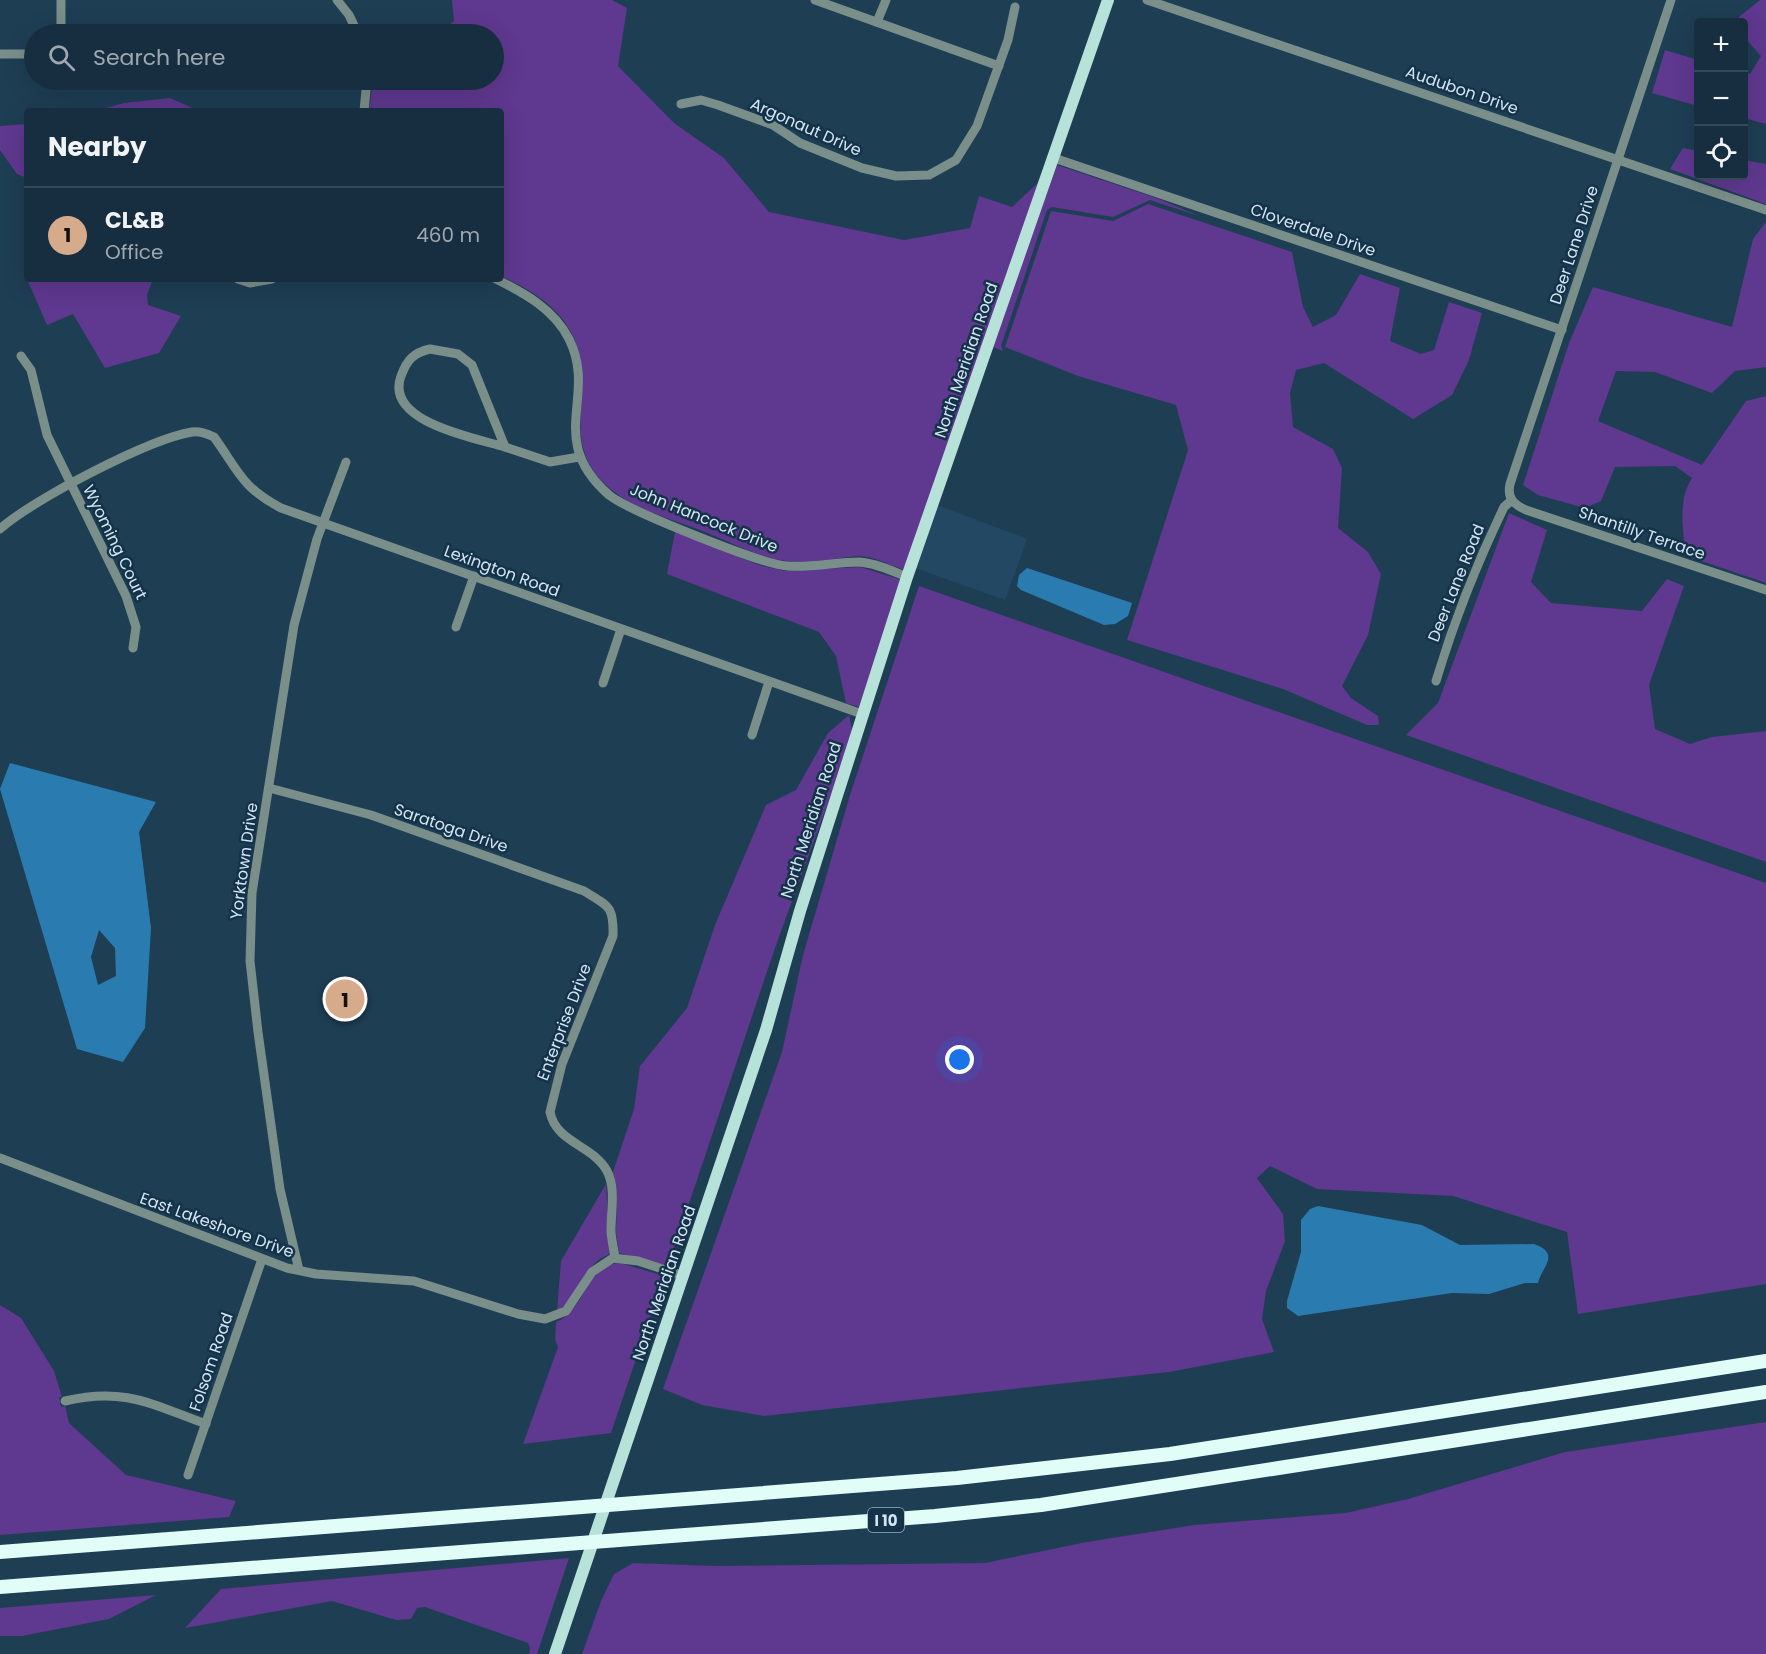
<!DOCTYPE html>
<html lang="en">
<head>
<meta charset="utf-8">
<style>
	body { margin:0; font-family:Poppins,sans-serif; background:#233a4a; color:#f1f3f6 }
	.controls { position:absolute; right:18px; top:18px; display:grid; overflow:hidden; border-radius:6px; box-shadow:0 6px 24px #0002 }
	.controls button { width:54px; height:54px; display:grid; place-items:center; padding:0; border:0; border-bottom:2px solid #354a59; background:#162e3f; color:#f1f3f6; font:30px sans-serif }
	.you { position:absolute; left:960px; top:1060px; width:21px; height:21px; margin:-15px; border:4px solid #fff; border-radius:50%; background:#1a73e8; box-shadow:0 0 0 9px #1a73e833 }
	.badge { display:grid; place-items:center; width:39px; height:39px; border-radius:50%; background:#d6ab8b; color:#111; font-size:20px; font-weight:700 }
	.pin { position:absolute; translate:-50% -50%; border:3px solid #fff; box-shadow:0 2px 6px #0006 }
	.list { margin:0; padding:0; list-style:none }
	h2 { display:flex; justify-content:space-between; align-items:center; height:78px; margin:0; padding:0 24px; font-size:26px }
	h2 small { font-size:20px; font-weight:400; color:#9ea8b0 }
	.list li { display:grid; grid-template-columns:39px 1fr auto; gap:18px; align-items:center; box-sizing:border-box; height:96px; padding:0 24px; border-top:2px solid #354a59 }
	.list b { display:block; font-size:22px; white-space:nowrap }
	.list p { margin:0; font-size:20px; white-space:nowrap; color:#9ea8b0 }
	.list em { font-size:20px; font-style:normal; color:#9ea8b0 }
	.icon { flex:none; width:33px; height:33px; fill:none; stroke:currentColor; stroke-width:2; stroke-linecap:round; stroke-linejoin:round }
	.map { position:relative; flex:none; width:1766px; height:1654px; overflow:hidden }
	.search { position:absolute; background:#162e3f; box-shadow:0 6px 24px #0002; left:24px; top:24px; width:480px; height:66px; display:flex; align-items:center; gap:15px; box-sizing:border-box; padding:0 21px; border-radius:33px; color:#9ea8b0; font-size:22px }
	.panel { position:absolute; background:#162e3f; box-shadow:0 6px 24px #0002; left:24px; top:108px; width:480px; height:174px; border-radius:6px }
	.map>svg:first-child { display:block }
	.built { fill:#224863 }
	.green { fill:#5f388f }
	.water { fill:#2a7baf; fill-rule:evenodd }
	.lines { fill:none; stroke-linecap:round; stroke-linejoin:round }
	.minor { stroke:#7a8e8a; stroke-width:9 }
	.major { stroke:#b7e2d9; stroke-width:12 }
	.highway { stroke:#e0fef7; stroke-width:14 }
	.labels { text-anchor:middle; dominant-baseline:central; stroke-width:5; stroke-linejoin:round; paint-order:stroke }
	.shield { fill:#143349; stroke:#9ab0c0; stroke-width:1.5 }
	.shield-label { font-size:15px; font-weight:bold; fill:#d3e5f3 }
	.street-label { font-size:16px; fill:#d3e5f3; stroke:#143349 }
</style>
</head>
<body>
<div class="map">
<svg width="1766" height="1654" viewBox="0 0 1766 1654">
	<rect width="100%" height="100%" fill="#1e3e54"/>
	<path class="built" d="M 937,505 L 1027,539 L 1005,600 L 915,568 Z"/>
	<g class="green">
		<path d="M 452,0 L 612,0 L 627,8 L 618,66 L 674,123 L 724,158 L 769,212 L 904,240 L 970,228 L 979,196 L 1012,207 L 1042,179 L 905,570 C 892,566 871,555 858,556 C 836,558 809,564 786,561 C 758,557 730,542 705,532 C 675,520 638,511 613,491 C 553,444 600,393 573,336 C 559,306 529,289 501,276 L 501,111 L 369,111 L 372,88 L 386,80 L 494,80 L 494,34 L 436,34 L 454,21 Z"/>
		<path d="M 1760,0 L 1766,0 L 1766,124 L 1744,118 L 1744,72 L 1750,74 L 1761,56 L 1744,37 L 1744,22 L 1739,22 L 1739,17 Z"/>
		<path d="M 1665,50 L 1698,60 L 1698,106 L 1652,93 Z"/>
		<path d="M 170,98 L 199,111 L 95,111 L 124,103 Z"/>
		<path d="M 27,124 L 27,178 L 17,174 L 0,150 L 0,126 Z"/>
		<path d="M 1683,148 L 1698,151 L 1698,176 L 1744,176 L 1744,160 L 1766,164 L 1766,204 L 1670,169 Z"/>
		<path d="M 1057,165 L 1159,199 L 1199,216 L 1150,200 L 1113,217 L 1052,207 L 1047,210 L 1001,346 L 1003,351 L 993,347 Z"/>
		<path d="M 1148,204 L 1292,252 L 1303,307 L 1313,327 L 1336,315 L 1360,274 L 1400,288 L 1390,341 L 1421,354 L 1434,350 L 1449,302 L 1482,313 L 1469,360 L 1452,395 L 1413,419 L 1324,363 L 1296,370 L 1290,393 L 1293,427 L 1333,449 L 1342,468 L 1338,528 L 1368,552 L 1381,574 L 1368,635 L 1342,686 L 1351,698 L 1378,716 L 1379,725 L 1367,725 L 1283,689 L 1127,640 L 1188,450 L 1176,405 L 1078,376 L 1005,347 L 1051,211 L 1113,221 Z"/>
		<path d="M 1766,222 L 1766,367 L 1735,371 L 1712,393 L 1655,372 L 1616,371 L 1598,421 L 1702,465 L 1746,401 L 1766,396 L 1766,583 L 1687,556 C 1682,532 1678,499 1692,478 L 1675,466 L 1615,467 L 1601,501 L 1585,508 L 1538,495 L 1523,485 L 1569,343 L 1593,287 L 1732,327 L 1753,239 Z"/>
		<path d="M 27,279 L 153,279 L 147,295 L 148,305 L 181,316 L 159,353 L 105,368 L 73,314 L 47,325 Z"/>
		<path d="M 1509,513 L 1547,530 L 1531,582 L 1551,603 L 1642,611 L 1667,579 L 1684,586 L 1649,685 L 1655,729 L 1690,744 L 1712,737 L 1766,731 L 1766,862 L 1406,735 L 1438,703 Z"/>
		<path d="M 675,532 L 759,565 L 785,571 L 860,567 L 902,580 L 859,707 L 846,703 L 836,656 L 819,632 L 667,574 Z"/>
		<path d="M 919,586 L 1766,883 L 1766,1284 L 1578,1314 L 1567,1232 L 1453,1196 L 1317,1189 L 1270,1166 L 1257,1178 L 1283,1214 L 1285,1241 L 1266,1291 L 1262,1319 L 1274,1352 L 1169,1372 L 764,1416 L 702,1405 L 663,1389 L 782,1052 L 803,955 L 850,795 Z"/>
		<path d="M 849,715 L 852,729 L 840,770 L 776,945 L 668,1266 L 619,1253 L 616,1233 L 617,1192 L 613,1172 L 634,1109 L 640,1066 L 687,1008 L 715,925 L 766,805 L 796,790 L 828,733 Z"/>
		<path d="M 606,1184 L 610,1254 C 579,1266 582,1297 557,1311 L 561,1261 Z"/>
		<path d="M 620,1263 L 664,1276 L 611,1433 L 523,1444 L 558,1347 L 555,1339 L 556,1322 C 586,1310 586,1264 620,1263 Z"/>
		<path d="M 0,1305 L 21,1318 L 54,1371 L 62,1397 L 59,1397 L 61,1407 L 65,1406 L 69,1423 L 126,1475 L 236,1501 L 229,1517 L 0,1535 Z"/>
		<path d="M 1766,1422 L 1766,1654 L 582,1654 L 601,1601 L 614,1574 L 633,1563 L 714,1566 L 985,1563 L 1087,1542 L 1194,1525 L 1346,1513 L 1408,1499 L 1565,1452 Z"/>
		<path d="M 569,1558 L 537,1654 L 529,1654 L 530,1648 L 528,1643 L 425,1607 L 417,1608 L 411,1619 L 396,1620 L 332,1601 L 185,1628 L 221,1589 Z"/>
		<path d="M 156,1595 L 109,1619 L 22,1636 L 0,1636 L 0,1608 Z"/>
	</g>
	<g class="water">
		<path d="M 1027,568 L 1132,603 L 1128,616 L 1115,624 L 1104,625 L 1021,590 L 1017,586 L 1019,575 Z"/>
		<path d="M 10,763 L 156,802 L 139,832 L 151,928 L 145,1028 L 123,1062 L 77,1049 L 0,789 ZM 99,930 L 115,948 L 116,976 L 98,985 L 91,957 Z"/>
		<path d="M 1318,1206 L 1422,1225 L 1460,1245 L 1534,1244 C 1562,1254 1541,1268 1538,1283 L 1525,1283 L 1489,1294 L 1452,1293 L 1298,1316 L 1287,1308 L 1287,1301 L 1301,1252 L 1301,1220 L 1310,1209 Z"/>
	</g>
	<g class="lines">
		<g class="minor">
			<path d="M 61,0 L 61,34"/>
			<path d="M 337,0 L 349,15 L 358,34"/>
			<path d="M 815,0 L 999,66"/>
			<path d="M 1147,0 L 1766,210"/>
			<path d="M 1671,0 L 1510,484 C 1507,498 1513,504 1526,510 L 1766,590"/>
			<path d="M 877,22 L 886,0"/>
			<path d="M 0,54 L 34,54"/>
			<path d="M 681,104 L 701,100 L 718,105 L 773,125 L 800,143 L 862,168 L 896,176 L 929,175 L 956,160 L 977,126 L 1008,40 L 1015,7"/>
			<path d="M 364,111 L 367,80"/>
			<path d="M 1054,158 L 1562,330"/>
			<path d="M 238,279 L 250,283 L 272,279"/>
			<path d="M 496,279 C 524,293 554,309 569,339 C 598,397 545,439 609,495 C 629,511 761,564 787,566 C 811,568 835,562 859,562 C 875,563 893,571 907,577"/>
			<path d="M 430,349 L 458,354 L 472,365 L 505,447 C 475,438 384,422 401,376 C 407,360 413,353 430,349 Z"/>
			<path d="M 21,356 L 31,370 L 47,435 L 126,596 L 136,627 L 133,648"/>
			<path d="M 505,447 L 550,462 L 579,457"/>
			<path d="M 0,529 C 32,500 149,439 192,432 C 200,431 206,433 214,437 C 238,470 241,487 281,508 L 862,714"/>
			<path d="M 456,627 L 474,576"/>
			<path d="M 1436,681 C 1454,621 1477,563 1504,507 L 1512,500"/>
			<path d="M 603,683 L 621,629"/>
			<path d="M 752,735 L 769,682"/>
			<path d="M 269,788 L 371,815 L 584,891 C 608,906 614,905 613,936 L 562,1064 L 550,1112 C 556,1143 593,1145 607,1171 C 616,1188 611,1211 611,1230 C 611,1239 614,1249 615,1258"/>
			<path d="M 0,1158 L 287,1268 L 316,1274 L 414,1281 L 518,1314 L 545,1319 L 566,1311 L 592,1272 L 613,1258 L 638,1261 L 684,1276"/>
			<path d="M 299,1270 L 280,1189 L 258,1032 L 250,961 L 252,893 L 294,625 L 317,539 L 346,462"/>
			<path d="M 65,1401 C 124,1387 151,1404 206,1424"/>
			<path d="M 188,1475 L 262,1259"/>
		</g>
		<path class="major" d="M 555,1654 L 766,1030 L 800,911 L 907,577 L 1108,0"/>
		<g class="highway">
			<path d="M 0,1552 L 957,1478 L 1170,1454 L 1766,1361"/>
			<path d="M 0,1587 L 935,1516 L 1041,1505 L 1766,1392"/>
		</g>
	</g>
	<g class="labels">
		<rect class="shield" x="868" y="1508" width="36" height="24" rx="4.5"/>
		<g class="shield-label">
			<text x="886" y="1520">I 10</text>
		</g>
		<g class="street-label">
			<text transform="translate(1462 90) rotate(19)">Audubon Drive</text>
			<text transform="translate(806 127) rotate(24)">Argonaut Drive</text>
			<text transform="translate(1313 230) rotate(19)">Cloverdale Drive</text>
			<text transform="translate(1574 245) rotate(-72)">Deer Lane Drive</text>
			<text transform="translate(966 360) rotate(-71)">North Meridian Road</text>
			<text transform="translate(704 518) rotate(22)">John Hancock Drive</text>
			<text transform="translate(1642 533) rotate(19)">Shantilly Terrace</text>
			<text transform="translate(115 542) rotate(64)">Wyoming Court</text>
			<text transform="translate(502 571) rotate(20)">Lexington Road</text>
			<text transform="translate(1456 583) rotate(-68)">Deer Lane Road</text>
			<text transform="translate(811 820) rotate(-72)">North Meridian Road</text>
			<text transform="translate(451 828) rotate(19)">Saratoga Drive</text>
			<text transform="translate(244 861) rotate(-82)">Yorktown Drive</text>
			<text transform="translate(564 1022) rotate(-69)">Enterprise Drive</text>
			<text transform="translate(217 1225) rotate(20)">East Lakeshore Drive</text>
			<text transform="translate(664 1283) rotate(-71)">North Meridian Road</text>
			<text transform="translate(211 1362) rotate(-71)">Folsom Road</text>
		</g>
	</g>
</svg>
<div class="controls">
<button>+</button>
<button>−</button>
<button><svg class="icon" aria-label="locate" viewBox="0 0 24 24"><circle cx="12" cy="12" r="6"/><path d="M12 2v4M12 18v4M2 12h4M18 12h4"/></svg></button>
</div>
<div class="you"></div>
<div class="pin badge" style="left:345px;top:999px">1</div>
<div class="search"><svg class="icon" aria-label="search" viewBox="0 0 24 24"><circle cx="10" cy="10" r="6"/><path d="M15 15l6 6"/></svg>Search here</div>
<section class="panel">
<h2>Nearby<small></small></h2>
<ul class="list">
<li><span class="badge">1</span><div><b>CL&amp;B</b><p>Office</p></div><em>460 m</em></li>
</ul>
</section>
</div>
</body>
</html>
